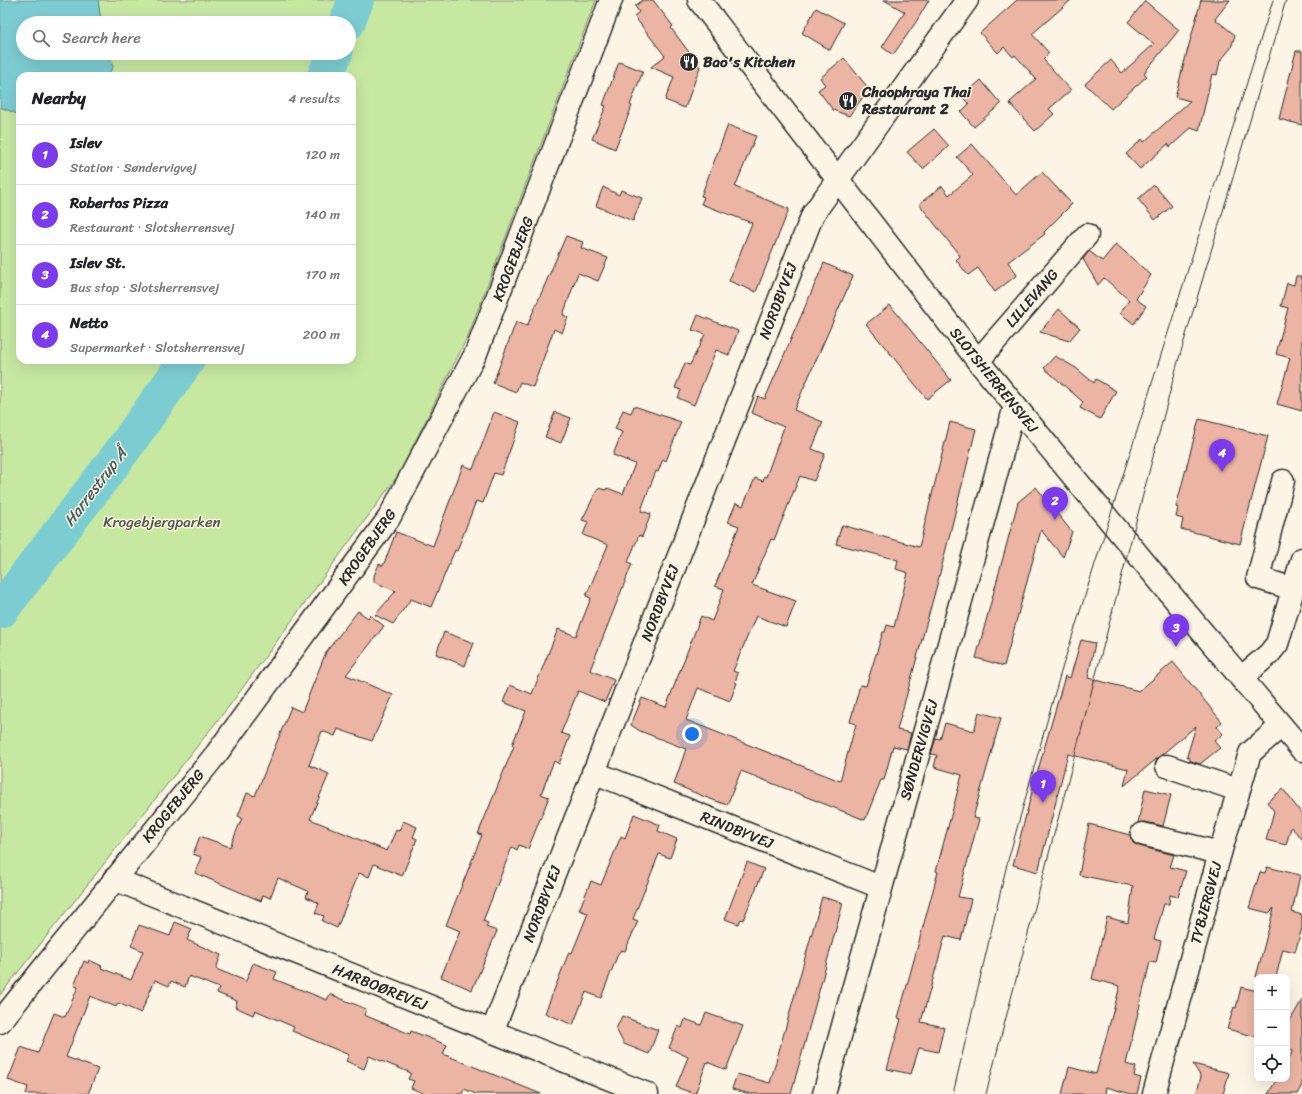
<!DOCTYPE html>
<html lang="en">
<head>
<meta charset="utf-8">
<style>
	body { margin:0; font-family:Sriracha,sans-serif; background:#f2f2f2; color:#202124 }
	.controls { position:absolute; right:12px; bottom:12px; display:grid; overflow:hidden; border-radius:8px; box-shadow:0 4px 16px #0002 }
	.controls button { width:36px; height:36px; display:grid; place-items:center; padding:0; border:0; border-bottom:1px solid #e0e0e0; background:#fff; color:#202124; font:20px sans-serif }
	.you { position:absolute; left:692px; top:734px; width:14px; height:14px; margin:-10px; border:3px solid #fff; border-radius:50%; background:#1a73e8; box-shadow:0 0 0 6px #1a73e833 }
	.badge { display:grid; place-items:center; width:26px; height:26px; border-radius:50%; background:#7c3aed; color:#fff; font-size:13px; font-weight:700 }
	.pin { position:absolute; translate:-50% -33px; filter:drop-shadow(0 1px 2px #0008) }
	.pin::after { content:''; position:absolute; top:21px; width:14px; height:12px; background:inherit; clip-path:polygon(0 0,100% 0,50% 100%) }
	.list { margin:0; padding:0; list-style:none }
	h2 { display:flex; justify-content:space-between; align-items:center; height:52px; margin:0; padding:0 16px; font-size:17px }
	h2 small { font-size:13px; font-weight:400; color:#757577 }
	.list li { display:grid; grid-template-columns:26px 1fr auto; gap:12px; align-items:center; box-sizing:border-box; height:60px; padding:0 16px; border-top:1px solid #e0e0e0 }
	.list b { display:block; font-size:15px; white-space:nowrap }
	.list p { margin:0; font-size:13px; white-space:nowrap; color:#757577 }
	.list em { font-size:13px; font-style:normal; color:#757577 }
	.icon { flex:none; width:22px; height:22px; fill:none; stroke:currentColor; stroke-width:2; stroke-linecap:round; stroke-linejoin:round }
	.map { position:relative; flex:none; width:1302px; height:1094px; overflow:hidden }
	.search { position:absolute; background:#fff; box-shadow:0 4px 16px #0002; left:16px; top:16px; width:340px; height:44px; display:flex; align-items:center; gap:10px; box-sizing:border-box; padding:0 14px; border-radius:22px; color:#757577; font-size:15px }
	.panel { position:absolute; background:#fff; box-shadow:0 4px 16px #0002; left:16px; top:72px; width:340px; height:292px; border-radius:12px }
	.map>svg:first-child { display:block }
	.green { fill:#c6e8a1; stroke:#788a66 }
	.water { fill:#7ccdd2; stroke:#5c8c8f }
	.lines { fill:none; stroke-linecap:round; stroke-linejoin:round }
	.river { stroke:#7ccdd2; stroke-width:36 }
	.building { fill:#ecb5a3; stroke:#2b2b2b }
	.minor-casing { stroke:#2b2b2b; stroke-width:25 }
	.minor { stroke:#fcf5e5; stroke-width:22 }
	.tram { stroke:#2b2b2b; stroke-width:1 }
	.labels { text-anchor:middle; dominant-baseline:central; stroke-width:3; stroke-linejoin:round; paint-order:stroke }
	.poi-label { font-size:15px; font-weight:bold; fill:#2b2b2b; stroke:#fcf5e5; text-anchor:start }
	.street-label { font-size:15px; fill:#2b2b2b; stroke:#fcf5e5 }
	.park-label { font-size:15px; fill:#525a48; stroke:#fcf5e5 }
	.water-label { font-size:16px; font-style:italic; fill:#435c5d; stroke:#fcf5e5 }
</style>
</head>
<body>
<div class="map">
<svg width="1302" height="1094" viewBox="0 0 1302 1094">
	<rect width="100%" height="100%" fill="#fcf5e5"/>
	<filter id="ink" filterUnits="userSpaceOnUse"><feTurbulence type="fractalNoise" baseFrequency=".025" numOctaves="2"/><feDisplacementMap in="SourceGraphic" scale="8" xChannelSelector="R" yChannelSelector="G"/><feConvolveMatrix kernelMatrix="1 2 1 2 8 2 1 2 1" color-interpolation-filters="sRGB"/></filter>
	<g filter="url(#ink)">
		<path class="green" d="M 98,0 L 596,0 L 468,336 L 399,474 L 233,701 L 0,995 L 0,107 L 20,115 L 20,360 L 352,360 L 352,76 L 107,76 L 113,67 L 108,53 L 349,53 L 349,23 L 101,23 Z"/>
		<path class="water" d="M 0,0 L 98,0 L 101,23 L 23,23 L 23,53 L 108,53 L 113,67 L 107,76 L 20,76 L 20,115 L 0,107 Z"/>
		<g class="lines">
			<g class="river">
				<path d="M 347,23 L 356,0"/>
				<path d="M 325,76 L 335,53"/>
				<path d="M 0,611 L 117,458 L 187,360"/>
			</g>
		</g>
		<g class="building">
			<path d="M 643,0 L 653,0 L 673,26 L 671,28 L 700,67 L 685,108 L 665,100 L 674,77 L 651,67 L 665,56 L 634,16 L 639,12 L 635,6 Z"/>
			<path d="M 884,0 L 929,0 L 916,22 L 893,55 L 882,47 L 905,12 Z"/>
			<path d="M 1017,0 L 1071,0 L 1032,34 L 1049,53 L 1043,59 L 1071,90 L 1049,109 L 1054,114 L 1035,131 L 1009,103 L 1036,79 L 1015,55 L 1013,57 L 1004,47 L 998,53 L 980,33 Z"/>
			<path d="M 1201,0 L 1230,0 L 1215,19 L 1235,35 L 1231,48 L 1220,61 L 1217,75 L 1212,74 L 1199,131 L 1191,128 L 1170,147 L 1168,144 L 1140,169 L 1126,154 L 1142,139 L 1144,142 L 1190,101 L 1175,97 Z"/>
			<path d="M 1145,1 L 1179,30 L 1144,73 L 1147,76 L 1111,109 L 1085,84 L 1111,60 L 1122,73 L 1154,44 L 1128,22 Z"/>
			<path d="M 816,8 L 844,23 L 830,50 L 802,33 Z"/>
			<path d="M 1296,51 L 1302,51 L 1302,125 L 1279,119 Z"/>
			<path d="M 844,58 L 869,89 L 849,116 L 833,110 L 818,90 L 825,85 L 820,78 Z"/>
			<path d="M 619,62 L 643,71 L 630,105 L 632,106 L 615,149 L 592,139 L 606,106 L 603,105 Z"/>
			<path d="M 981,80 L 1001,104 L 974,127 L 961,112 L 969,104 L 962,97 Z"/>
			<path d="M 728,125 L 756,136 L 735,187 L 789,209 L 756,292 L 729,281 L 752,223 L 701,204 L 704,197 L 701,196 Z"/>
			<path d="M 934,129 L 949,146 L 923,169 L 907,152 Z"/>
			<path d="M 972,144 L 1016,195 L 1042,172 L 1072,204 L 1044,232 L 1045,234 L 1008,262 L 1017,275 L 995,292 L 978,268 L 968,275 L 956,260 L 960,256 L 919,204 L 942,186 L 949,195 L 973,175 L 957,157 Z"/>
			<path d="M 1154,185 L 1172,206 L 1155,220 L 1138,199 Z"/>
			<path d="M 603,187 L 619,195 L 621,190 L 642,198 L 633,221 L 596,206 Z"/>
			<path d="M 566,236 L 583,242 L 581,248 L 608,258 L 598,281 L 578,273 L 563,315 L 568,317 L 562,333 L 554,329 L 533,387 L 520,382 L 516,392 L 493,383 L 516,322 L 527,326 Z"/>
			<path d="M 1116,244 L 1151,275 L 1136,299 L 1146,306 L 1134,324 L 1120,313 L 1129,300 L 1104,278 L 1098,285 L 1083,259 L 1089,251 L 1102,261 Z"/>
			<path d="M 824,263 L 853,276 L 794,410 L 823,422 L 812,449 L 825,454 L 814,481 L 800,476 L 774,540 L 771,539 L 752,585 L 796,601 L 786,627 L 756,616 L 733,671 L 738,673 L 735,682 L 737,683 L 730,701 L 698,688 L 686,720 L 840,781 L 856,724 L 850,722 L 860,685 L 866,686 L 883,632 L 885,632 L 887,625 L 894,627 L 908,573 L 896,569 L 898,560 L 836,544 L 842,525 L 919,547 L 950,422 L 976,429 L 938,581 L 897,730 L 911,733 L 907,749 L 893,746 L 884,780 L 881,780 L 865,820 L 741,771 L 727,805 L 705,797 L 674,784 L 686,749 L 640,731 L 631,725 L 642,698 L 666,707 L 701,616 L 712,621 L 724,589 L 715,586 L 739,526 L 728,522 L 736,503 L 743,506 L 755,478 L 763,481 L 764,476 L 766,477 L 784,427 L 752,413 L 758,396 L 765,399 Z"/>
			<path d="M 1296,276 L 1302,276 L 1302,411 L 1277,404 L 1290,358 L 1276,354 L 1288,308 L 1281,306 L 1287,283 L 1294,285 Z"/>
			<path d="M 890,305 L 951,380 L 927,399 L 866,324 Z"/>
			<path d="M 1059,309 L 1080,328 L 1069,341 L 1040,332 Z"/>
			<path d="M 698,315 L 738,331 L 729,355 L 716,350 L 694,405 L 678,398 L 681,390 L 675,388 L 685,363 L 690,365 L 705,334 L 692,330 Z"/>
			<path d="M 1055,356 L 1076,368 L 1094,383 L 1096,379 L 1116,391 L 1100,419 L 1080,408 L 1083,402 L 1044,368 Z"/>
			<path d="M 634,406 L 681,422 L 666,461 L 663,459 L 658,472 L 656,471 L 644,502 L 641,511 L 651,514 L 642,537 L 639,535 L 628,562 L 632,564 L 590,670 L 614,680 L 605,702 L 578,691 L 561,733 L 570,736 L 559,764 L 554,761 L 541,794 L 549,797 L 528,849 L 519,845 L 517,850 L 512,847 L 483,921 L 488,923 L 486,927 L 497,931 L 472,990 L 441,977 L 460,931 L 446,925 L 482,835 L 478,834 L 514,746 L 512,745 L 526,711 L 503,702 L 510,685 L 532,694 L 558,629 L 576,636 L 591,598 L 586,596 L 608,545 L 583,535 L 588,522 L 582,520 L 598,488 L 606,490 L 607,488 L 623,494 L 635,464 L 613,455 L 622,432 L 615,429 L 623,410 L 631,413 Z"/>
			<path d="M 494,412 L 520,422 L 501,475 L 494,473 L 483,503 L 476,501 L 457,551 L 455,550 L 431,607 L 411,599 L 393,624 L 375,615 L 396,591 L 374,582 L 374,576 L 379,564 L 383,566 L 396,532 L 433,546 L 463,465 L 473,469 Z"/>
			<path d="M 555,412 L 571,418 L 561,443 L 545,437 Z"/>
			<path d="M 1199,419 L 1268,436 L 1240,544 L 1181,529 L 1183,519 L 1176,517 L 1178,508 L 1176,507 Z"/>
			<path d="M 1036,487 L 1072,532 L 1063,557 L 1041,530 L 1004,666 L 976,658 L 1018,502 Z"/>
			<path d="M 358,611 L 368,618 L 370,615 L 384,626 L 346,675 L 393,695 L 372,741 L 338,729 L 335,736 L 322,731 L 309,765 L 329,774 L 310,819 L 387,851 L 396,830 L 399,831 L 403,821 L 417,827 L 413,837 L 417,839 L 402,876 L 374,864 L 369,877 L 359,873 L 337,928 L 322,921 L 324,916 L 315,913 L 319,903 L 306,897 L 308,891 L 278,878 L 270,898 L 263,895 L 261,901 L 195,873 L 201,857 L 193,854 L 200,836 L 230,847 L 242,818 L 238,816 L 247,793 L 255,796 L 291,707 L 302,712 L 326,652 Z"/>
			<path d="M 444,632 L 474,643 L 465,666 L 436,654 Z"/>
			<path d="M 1081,640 L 1095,643 L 1088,678 L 1139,691 L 1173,662 L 1222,722 L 1217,727 L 1223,734 L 1214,741 L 1220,748 L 1200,764 L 1191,761 L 1187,756 L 1196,726 L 1124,786 L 1128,769 L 1068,754 L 1038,872 L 1013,865 L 1034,784 L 1065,676 L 1070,678 Z"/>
			<path d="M 979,712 L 1001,718 L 973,818 L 979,819 L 958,897 L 971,899 L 961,940 L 945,936 L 921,1022 L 944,1027 L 938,1052 L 919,1048 L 911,1074 L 887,1069 L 901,1019 L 898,1018 L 938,872 L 936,871 L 962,775 L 934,767 L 937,755 L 931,754 L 936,738 L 940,739 L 945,723 L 974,731 Z"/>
			<path d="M 1145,789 L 1171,795 L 1163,826 L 1145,822 L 1138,823 Z"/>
			<path d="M 1283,789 L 1302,814 L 1302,839 L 1291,827 L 1286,845 L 1266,840 L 1274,811 L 1267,802 Z"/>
			<path d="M 634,814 L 660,825 L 658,831 L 677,839 L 670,858 L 659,854 L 633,919 L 638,921 L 625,951 L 621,950 L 618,954 L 601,998 L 586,992 L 573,1025 L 545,1013 L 569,952 L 572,953 L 588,913 L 579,910 L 591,881 L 601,885 L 621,836 L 625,838 Z"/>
			<path d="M 1089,824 L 1130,835 L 1133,843 L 1139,846 L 1174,855 L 1170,867 L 1186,871 L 1178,897 L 1170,895 L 1169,904 L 1164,904 L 1154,939 L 1161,941 L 1156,963 L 1150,962 L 1126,1064 L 1136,1067 L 1134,1076 L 1141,1078 L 1137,1094 L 1131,1094 L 1106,1087 L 1105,1094 L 1062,1094 L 1069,1067 L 1096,1074 L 1120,986 L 1092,979 L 1107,917 L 1128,923 L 1133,886 L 1079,875 Z"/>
			<path d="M 747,862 L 764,869 L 743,920 L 741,919 L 738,924 L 725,919 Z"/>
			<path d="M 1267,867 L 1300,875 L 1292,912 L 1302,915 L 1302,928 L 1295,952 L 1283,949 L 1276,977 L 1256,977 L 1274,908 L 1269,913 L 1249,908 L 1260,872 L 1265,873 Z"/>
			<path d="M 822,897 L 843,903 L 791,1094 L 750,1094 L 732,1089 L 737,1074 L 770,1083 Z"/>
			<path d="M 175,922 L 192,929 L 187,940 L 221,955 L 216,969 L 246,981 L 253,963 L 277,972 L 274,979 L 327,1000 L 330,994 L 366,1009 L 364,1015 L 410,1034 L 411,1031 L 447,1045 L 443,1054 L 541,1094 L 476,1094 L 464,1089 L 462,1094 L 425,1094 L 411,1088 L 414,1081 L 408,1079 L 411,1073 L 369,1056 L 364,1069 L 346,1061 L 349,1055 L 292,1031 L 294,1027 L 255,1010 L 253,1015 L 235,1007 L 237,1001 L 217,993 L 219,988 L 189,976 L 185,987 L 171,981 L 169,986 L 155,980 L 141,1013 L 118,1003 L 116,1007 L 90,996 L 66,1057 L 98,1069 L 88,1094 L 26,1094 L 28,1087 L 8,1080 L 21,1047 L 38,1053 L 54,1013 L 65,1017 L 78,987 L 74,986 L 84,961 L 88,963 L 89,960 L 102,966 L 101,968 L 131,980 L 143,951 L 131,946 L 139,925 L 170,936 Z"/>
			<path d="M 1241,987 L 1257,991 L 1257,1037 L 1227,1029 L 1234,1007 L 1236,1008 Z"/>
			<path d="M 1302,1000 L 1302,1085 L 1297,1094 L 1268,1094 L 1277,1079 L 1287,1079 L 1287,1061 L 1293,1051 L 1287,1048 L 1287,1026 Z"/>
			<path d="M 706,1013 L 743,1026 L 726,1070 L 707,1062 L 695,1094 L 676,1087 L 688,1057 L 669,1048 L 678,1026 L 682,1028 L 685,1019 L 701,1025 Z"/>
			<path d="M 622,1016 L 658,1030 L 649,1054 L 624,1044 L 616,1029 Z"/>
			<path d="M 1193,1064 L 1229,1073 L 1223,1094 L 1196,1094 L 1201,1077 Z"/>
		</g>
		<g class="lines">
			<defs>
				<g id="minor">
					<path d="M 699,0 L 978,361 L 1177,602 L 1302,750"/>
					<path d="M 978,361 L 1087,235"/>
					<path d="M 1283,481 L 1258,578 L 1294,589"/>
					<path d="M 1241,678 L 1269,654 L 1277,644 L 1302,559"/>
					<path d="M 1167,766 L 1238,790"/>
					<path d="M 593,772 L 880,887"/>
					<path d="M 1142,834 L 1220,853"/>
					<path d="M 114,879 L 647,1094"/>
					<path d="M 0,1022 L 217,753 L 389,518 L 476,353 L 611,0"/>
					<path d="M 492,1032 L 813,214 L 967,0"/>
					<path d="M 824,1094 L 1015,406"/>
					<path d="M 1154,1094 L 1220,853 L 1250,753 L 1281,726"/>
				</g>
			</defs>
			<use href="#minor" class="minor-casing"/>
			<use href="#minor" class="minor"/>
			<g class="tram">
				<path d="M 953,1094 L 1007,864 L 1060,675 L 1273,0"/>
				<path d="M 986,1094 L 1177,365 L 1286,0"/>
			</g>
		</g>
	</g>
	<defs>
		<symbol id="restaurant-disc" viewBox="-11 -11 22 22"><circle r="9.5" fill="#2b2b2b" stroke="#fcf5e5"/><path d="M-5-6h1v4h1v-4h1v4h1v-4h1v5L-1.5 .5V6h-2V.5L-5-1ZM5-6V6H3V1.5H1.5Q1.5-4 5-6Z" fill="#fff"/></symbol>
	</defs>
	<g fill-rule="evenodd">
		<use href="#restaurant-disc" x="678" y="51" width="22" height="22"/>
		<use href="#restaurant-disc" x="837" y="90" width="22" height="22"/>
	</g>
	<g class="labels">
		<g class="poi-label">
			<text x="703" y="62">Bao's Kitchen</text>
			<text x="862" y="92">Chaophraya Thai<tspan x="862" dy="17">Restaurant 2</tspan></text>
		</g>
		<g class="street-label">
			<text transform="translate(513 259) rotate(-69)">KROGEBJERG</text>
			<text transform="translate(1032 298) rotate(-49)">LILLEVANG</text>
			<text transform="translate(778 301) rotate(-69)">NORDBYVEJ</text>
			<text transform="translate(994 380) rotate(51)">SLOTSHERRENSVEJ</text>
			<text transform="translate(367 547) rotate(-55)">KROGEBJERG</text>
			<text transform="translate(660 603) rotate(-69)">NORDBYVEJ</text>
			<text transform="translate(919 750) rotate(-74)">SØNDERVIGVEJ</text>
			<text transform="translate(173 806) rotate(-51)">KROGEBJERG</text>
			<text transform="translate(737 830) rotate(22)">RINDBYVEJ</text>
			<text transform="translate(1206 903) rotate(-75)">TYBJERGVEJ</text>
			<text transform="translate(542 904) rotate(-69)">NORDBYVEJ</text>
			<text transform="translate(380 987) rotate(22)">HARBOØREVEJ</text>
		</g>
		<g class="park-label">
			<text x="162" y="522">Krogebjergparken</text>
		</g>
		<g class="water-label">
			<text transform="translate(95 487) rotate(-53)">Harrestrup Å</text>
		</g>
	</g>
</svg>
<div class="controls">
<button>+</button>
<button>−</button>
<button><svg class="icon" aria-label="locate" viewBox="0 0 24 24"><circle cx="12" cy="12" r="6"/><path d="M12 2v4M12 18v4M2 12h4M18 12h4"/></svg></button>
</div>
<div class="you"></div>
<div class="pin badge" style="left:1043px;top:803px">1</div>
<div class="pin badge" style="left:1055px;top:520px">2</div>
<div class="pin badge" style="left:1176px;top:647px">3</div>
<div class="pin badge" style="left:1222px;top:472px">4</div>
<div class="search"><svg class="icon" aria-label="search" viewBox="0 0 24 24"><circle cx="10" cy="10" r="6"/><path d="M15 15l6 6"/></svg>Search here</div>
<section class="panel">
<h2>Nearby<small>4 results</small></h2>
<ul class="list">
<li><span class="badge">1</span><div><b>Islev</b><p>Station · Søndervigvej</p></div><em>120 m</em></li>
<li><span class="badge">2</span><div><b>Robertos Pizza</b><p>Restaurant · Slotsherrensvej</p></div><em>140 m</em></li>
<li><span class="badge">3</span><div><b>Islev St.</b><p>Bus stop · Slotsherrensvej</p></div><em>170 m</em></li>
<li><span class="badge">4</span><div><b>Netto</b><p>Supermarket · Slotsherrensvej</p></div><em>200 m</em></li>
</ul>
</section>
</div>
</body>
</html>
